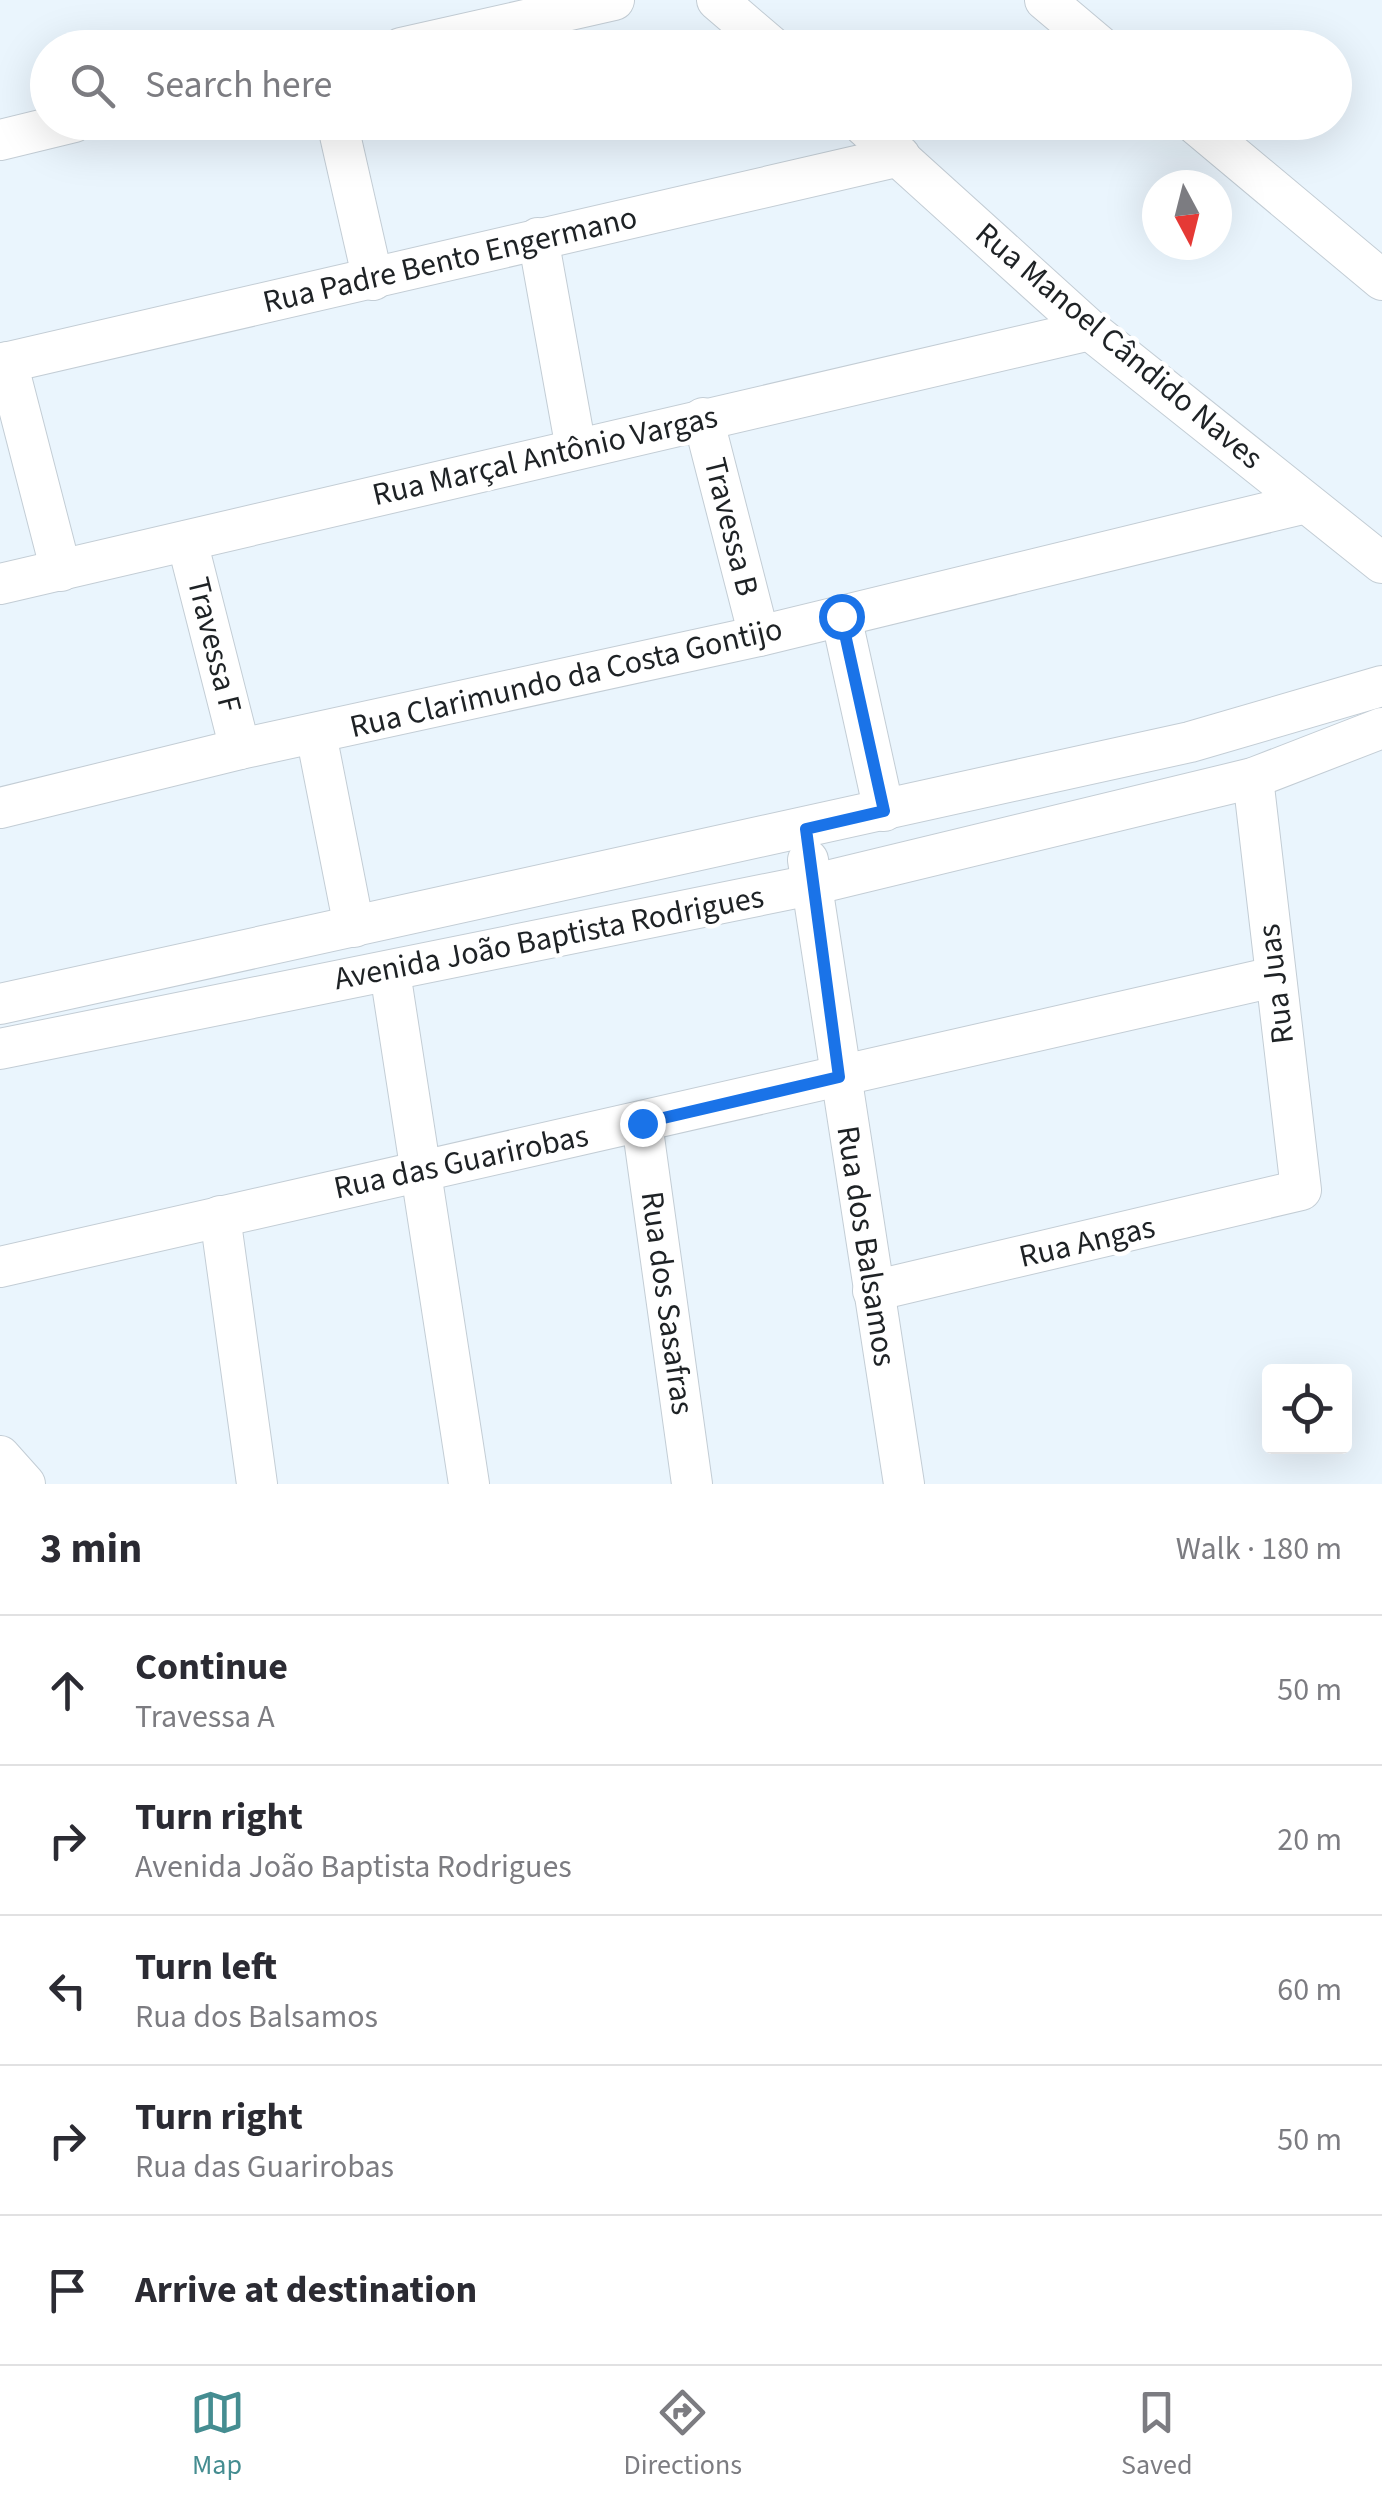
<!DOCTYPE html>
<html lang="en">
<head>
<meta charset="utf-8">
<style>
	body { margin:0; font-family:"Source Sans 3",sans-serif; background:#f7f7f7; color:#2b2b33 }
	.controls { position:absolute; right:30px; bottom:30px; display:grid; overflow:hidden; border-radius:10px; box-shadow:0 10px 40px #0002 }
	.controls button { width:90px; height:90px; display:grid; place-items:center; padding:0; border:0; border-bottom:2px solid #e1e1e2; background:#fff; color:#2b2b33; font:50px sans-serif }
	.compass { position:absolute; left:1142px; top:170px; width:90px; height:90px; border-radius:50%; background:#fff; box-shadow:0 10px 40px #0002; rotate:173deg }
	.stop { position:absolute; width:30px; height:30px; margin:-22px; border:8px solid #1a73e8; border-radius:50%; background:#fff }
	.stop.end { background:#1a73e8; border-color:#fff; box-shadow:0 2px 10px #0008 }
	.list { margin:0; padding:0; list-style:none }
	h2 { display:flex; justify-content:space-between; align-items:center; height:130px; margin:0; padding:0 40px; font-size:42px }
	h2 small { font-size:32px; font-weight:400; color:#7c7c81 }
	.list li { display:grid; grid-template-columns:65px 1fr auto; gap:30px; align-items:center; box-sizing:border-box; height:150px; padding:0 40px; border-top:2px solid #e1e1e2 }
	.list b { display:block; font-size:38px; white-space:nowrap }
	.list p { margin:0; font-size:32px; white-space:nowrap; color:#7c7c81 }
	.list em { font-size:32px; font-style:normal; color:#7c7c81 }
	.icon { flex:none; width:55px; height:55px; fill:none; stroke:currentColor; stroke-width:2; stroke-linecap:round; stroke-linejoin:round }
	.map { position:relative; flex:none; width:1382px; height:1484px; overflow:hidden }
	.search { position:absolute; background:#fff; box-shadow:0 10px 40px #0002; left:30px; right:30px; top:30px; height:110px; display:flex; align-items:center; gap:25px; box-sizing:border-box; padding:0 35px; border-radius:55px; color:#7c7c81; font-size:38px }
	.sheet { height:880px; background:#fff }
	nav { display:flex; justify-content:space-around; align-items:center; box-sizing:border-box; height:140px; border-top:2px solid #e1e1e2; background:#fff; font-size:28px; color:#7c7c81 }
	nav a { display:grid; justify-items:center; gap:5px }
	nav .on { color:#458d91 }
	.map>svg:first-child { display:block }
	.lines { fill:none; stroke-linecap:round; stroke-linejoin:round }
	.minor-casing { stroke:#c3cdd5; stroke-width:42 }
	.minor { stroke:#fff; stroke-width:40 }
	.route { stroke:#1a73e8; stroke-width:12 }
	.labels { text-anchor:middle; dominant-baseline:central; stroke-width:9; stroke-linejoin:round; paint-order:stroke }
	.street-label { font-size:32px; fill:#1e2225; stroke:#fff }
</style>
</head>
<body>
<div class="map">
<svg width="1382" height="1484" viewBox="0 0 1382 1484">
	<rect width="100%" height="100%" fill="#eaf5fd"/>
	<g class="lines">
		<defs>
			<g id="minor">
				<path d="M 717,0 L 773,48"/>
				<path d="M 1045,0 L 1102,48"/>
				<path d="M 401,48 L 614,0"/>
				<path d="M 337,122 L 373,280"/>
				<path d="M 860,122 L 1090,330 L 1382,563"/>
				<path d="M 1193,122 L 1382,280"/>
				<path d="M 0,140 L 74,122"/>
				<path d="M 538,238 L 576,449"/>
				<path d="M 7,362 L 61,571"/>
				<path d="M 0,364 L 900,156"/>
				<path d="M 703,418 L 759,636"/>
				<path d="M 187,541 L 240,749"/>
				<path d="M 0,584 L 1090,330"/>
				<path d="M 841,616 L 884,811"/>
				<path d="M 316,734 L 354,927"/>
				<path d="M 0,808 L 240,749 L 759,636 L 1306,503"/>
				<path d="M 808,860 L 904,1484"/>
				<path d="M 390,972 L 469,1484"/>
				<path d="M 0,1004 L 1190,742 L 1382,686"/>
				<path d="M 0,1049 L 811,885 L 1253,778 L 1382,728"/>
				<path d="M 642,1123 L 692,1484"/>
				<path d="M 220,1216 L 257,1484"/>
				<path d="M 0,1267 L 1274,977"/>
				<path d="M 873,1291 L 1301,1190 L 1253,778"/>
				<path d="M 0,1456 L 25,1484"/>
			</g>
		</defs>
		<use href="#minor" class="minor-casing"/>
		<use href="#minor" class="minor"/>
	</g>
	<g class="lines">
		<path class="route" d="M 642,1123 L 839,1077 L 806,829 L 884,811 L 841,616"/>
	</g>
	<g class="labels">
		<g class="street-label">
			<text transform="translate(450 260) rotate(-13)">Rua Padre Bento Engermano</text>
			<text transform="translate(1119 346) rotate(40)">Rua Manoel Cândido Naves</text>
			<text transform="translate(545 456) rotate(-13)">Rua Marçal Antônio Vargas</text>
			<text transform="translate(731 527) rotate(76)">Travessa B</text>
			<text transform="translate(214 645) rotate(76)">Travessa F</text>
			<text transform="translate(566 678) rotate(-13)">Rua Clarimundo da Costa Gontijo</text>
			<text transform="translate(549 938) rotate(-11)">Avenida João Baptista Rodrigues</text>
			<text transform="translate(1276 984) rotate(-97)">Rua Juas</text>
			<text transform="translate(461 1162) rotate(-12)">Rua das Guarirobas</text>
			<text transform="translate(1087 1242) rotate(-13)">Rua Angas</text>
			<text transform="translate(866 1246) rotate(81)">Rua dos Balsamos</text>
			<text transform="translate(667 1303) rotate(82)">Rua dos Sasafras</text>
		</g>
	</g>
</svg>
<div class="controls">
<button><svg class="icon" aria-label="locate" viewBox="0 0 24 24"><circle cx="12" cy="12" r="6"/><path d="M12 2v4M12 18v4M2 12h4M18 12h4"/></svg></button>
</div>
<svg class="compass" viewBox="-18 -18 36 36"><path d="M0-13l5 13h-10z" fill="#e53935"/><path d="M0 13l5-13h-10z" fill="#7c7c81"/></svg>
<div class="stop" style="left:841px;top:616px"></div>
<div class="stop end" style="left:642px;top:1123px"></div>
<div class="search"><svg class="icon" aria-label="search" viewBox="0 0 24 24"><circle cx="10" cy="10" r="6"/><path d="M15 15l6 6"/></svg>Search here</div>
</div>
<section class="sheet">
<h2>3 min<small>Walk · 180 m</small></h2>
<ul class="list">
<li><svg class="icon" aria-label="ahead" viewBox="0 0 24 24"><path d="M12 20V5M6 11l6-6 6 6"/></svg><div><b>Continue</b><p>Travessa A</p></div><em>50 m</em></li>
<li><svg class="icon" aria-label="right" viewBox="0 0 24 24"><path d="M7 20v-9h11M14 6l5 5-5 5"/></svg><div><b>Turn right</b><p>Avenida João Baptista Rodrigues</p></div><em>20 m</em></li>
<li><svg class="icon" aria-label="left" viewBox="0 0 24 24"><path d="M17 20v-9H6M10 6l-5 5 5 5"/></svg><div><b>Turn left</b><p>Rua dos Balsamos</p></div><em>60 m</em></li>
<li><svg class="icon" aria-label="right" viewBox="0 0 24 24"><path d="M7 20v-9h11M14 6l5 5-5 5"/></svg><div><b>Turn right</b><p>Rua das Guarirobas</p></div><em>50 m</em></li>
<li><svg class="icon" aria-label="arrive" viewBox="0 0 24 24"><path d="M6 21V4h12l-3 4 3 4H6"/></svg><div><b>Arrive at destination</b></div></li>
</ul>
</section>
<nav>
<a class="on"><svg class="icon" aria-label="map" viewBox="0 0 24 24"><path d="M3 6l6-2 6 2 6-2v14l-6 2-6-2-6 2zM9 4v14M15 6v14"/></svg>Map</a>
<a><svg class="icon" aria-label="directions" viewBox="0 0 24 24"><path d="M12 3l9 9-9 9-9-9zM9 14v-3h6M13 9l2 2-2 2"/></svg>Directions</a>
<a><svg class="icon" aria-label="saved" viewBox="0 0 24 24"><path d="M7 4h10v16l-5-4-5 4z"/></svg>Saved</a>
</nav>
</body>
</html>
